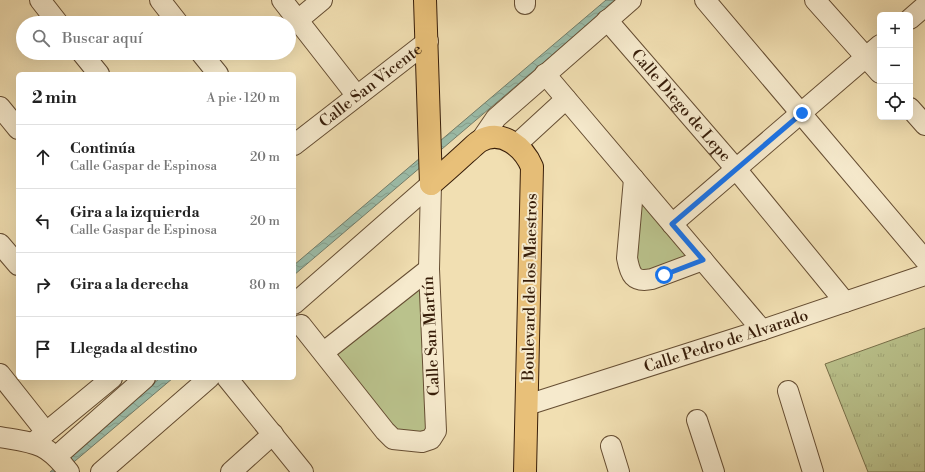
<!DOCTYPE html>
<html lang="es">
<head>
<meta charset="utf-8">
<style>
	body { margin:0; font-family:"Libre Bodoni",serif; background:#f2f2f2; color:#222 }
	.controls { position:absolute; right:12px; top:12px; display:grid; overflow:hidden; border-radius:6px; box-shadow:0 4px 16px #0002 }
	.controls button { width:36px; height:36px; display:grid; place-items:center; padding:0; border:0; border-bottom:1px solid #e0e0e0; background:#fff; color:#222; font:20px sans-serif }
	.stop { position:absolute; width:12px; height:12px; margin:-9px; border:3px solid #1a73e8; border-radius:50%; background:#fff }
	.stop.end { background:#1a73e8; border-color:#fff; box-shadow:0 1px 4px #0008 }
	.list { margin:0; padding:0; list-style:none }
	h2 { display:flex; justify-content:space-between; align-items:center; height:52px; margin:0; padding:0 16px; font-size:17px }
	h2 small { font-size:13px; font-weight:400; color:#767676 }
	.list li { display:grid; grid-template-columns:26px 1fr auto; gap:12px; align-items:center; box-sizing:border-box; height:64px; padding:0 16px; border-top:1px solid #e0e0e0 }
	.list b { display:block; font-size:15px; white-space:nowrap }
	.list p { margin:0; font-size:13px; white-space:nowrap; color:#767676 }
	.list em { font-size:13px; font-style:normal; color:#767676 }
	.icon { flex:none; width:22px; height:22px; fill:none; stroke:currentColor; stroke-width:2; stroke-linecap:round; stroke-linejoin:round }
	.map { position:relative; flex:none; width:925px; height:472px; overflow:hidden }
	.search { position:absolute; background:#fff; box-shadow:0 4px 16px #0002; left:16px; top:16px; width:280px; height:44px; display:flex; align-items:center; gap:10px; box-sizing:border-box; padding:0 14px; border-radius:22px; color:#767676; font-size:15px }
	.panel { position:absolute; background:#fff; box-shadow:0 4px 16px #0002; left:16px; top:72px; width:280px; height:308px; border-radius:6px }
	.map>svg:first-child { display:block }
	.grass { fill:url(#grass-tufts); stroke:#78704a }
	.park { fill:#bac28c; stroke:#78704a }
	.water { fill:url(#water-waves); stroke:#737d6a }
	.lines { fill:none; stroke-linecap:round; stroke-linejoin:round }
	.minor-casing { stroke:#664e33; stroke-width:22 }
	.major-casing { stroke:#371d09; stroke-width:24 }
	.minor { stroke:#f6eacd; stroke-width:20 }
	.major { stroke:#e8c079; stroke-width:22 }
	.route { stroke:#1a73e8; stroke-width:5 }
	.labels { text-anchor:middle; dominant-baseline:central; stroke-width:4; stroke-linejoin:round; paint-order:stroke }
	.street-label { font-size:16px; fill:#371d09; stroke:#f6eacd }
</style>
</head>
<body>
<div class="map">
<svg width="925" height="472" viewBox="0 0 925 472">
	<defs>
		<pattern id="grass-tufts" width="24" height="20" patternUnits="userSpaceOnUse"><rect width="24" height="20" fill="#bac28c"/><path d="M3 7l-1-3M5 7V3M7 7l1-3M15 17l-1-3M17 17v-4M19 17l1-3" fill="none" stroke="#a0a677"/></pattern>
		<pattern id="water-waves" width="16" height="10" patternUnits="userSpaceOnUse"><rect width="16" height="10" fill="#9bbdaa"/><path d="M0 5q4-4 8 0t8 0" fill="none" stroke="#86a291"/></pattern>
	</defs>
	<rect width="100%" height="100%" fill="#f1dfb2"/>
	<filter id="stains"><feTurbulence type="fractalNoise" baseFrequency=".005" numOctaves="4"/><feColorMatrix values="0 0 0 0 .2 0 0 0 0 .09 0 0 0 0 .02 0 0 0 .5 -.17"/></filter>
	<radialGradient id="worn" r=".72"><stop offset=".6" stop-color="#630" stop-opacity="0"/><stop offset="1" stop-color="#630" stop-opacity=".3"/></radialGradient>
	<path class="grass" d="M 925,328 L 925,472 L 868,472 L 825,364 Z"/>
	<g class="park">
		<path d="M 640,195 L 690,257 L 644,274 L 637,269 Z"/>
		<path d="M 426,279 L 429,435 L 395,434 L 334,356 Z"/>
	</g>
	<g class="water">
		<path d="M 606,0 L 617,0 L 294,275 L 294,265 Z"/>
		<path d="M 160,378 L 173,378 L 62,472 L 50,472 Z"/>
	</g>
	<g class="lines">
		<defs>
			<g id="minor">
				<path d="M 40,0 L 58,23"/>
				<path d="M 160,0 L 178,23"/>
				<path d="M 282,0 L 357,96"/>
				<path d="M 705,0 L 925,260"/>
				<path d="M 815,0 L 880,73"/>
				<path d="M 525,4 L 525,0"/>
				<path d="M 910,19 L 925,6"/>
				<path d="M 298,20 L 322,0"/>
				<path id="s1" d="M 607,20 L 736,169 L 845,302"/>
				<path d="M 82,53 L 99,74"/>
				<path d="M 201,53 L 218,74"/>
				<path d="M 545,74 L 762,330"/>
				<path d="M 0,107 L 18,129"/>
				<path d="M 910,108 L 925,125"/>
				<path d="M 481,140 L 496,118 L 631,0"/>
				<path d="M 517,144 L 566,99"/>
				<path id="s2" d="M 294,145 L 428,41"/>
				<path d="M 634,179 L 627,258 C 630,274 633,283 652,279 L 703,260"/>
				<path d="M 672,224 L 880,45"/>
				<path d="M 0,244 L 18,265"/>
				<path d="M 294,304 L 431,184"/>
				<path d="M 301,325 L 385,431 L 393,439 L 422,442 L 431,439 L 436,431 L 429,269 L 431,184"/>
				<path d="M 324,352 L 429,269"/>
				<path d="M 0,374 L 46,432"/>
				<path d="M 227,378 L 303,472"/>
				<path d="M 788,391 L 813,472"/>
				<path id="s3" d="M 527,405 L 762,330 L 925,275"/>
				<path d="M 697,420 L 714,472"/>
				<path d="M 0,437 C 35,443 46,442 69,472"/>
				<path d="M 33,443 L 112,378"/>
				<path d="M 611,446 L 619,472"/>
				<path d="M 57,456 L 145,378"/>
				<path d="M 101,472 L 209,378"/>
				<path d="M 231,472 L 273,434"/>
			</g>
			<g id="major">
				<path d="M 425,0 L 431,184"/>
				<path d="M 431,184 C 443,174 454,164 466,153 C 471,149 475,144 480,141 C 502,128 524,148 532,167 L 525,472"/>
			</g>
		</defs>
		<use href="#minor" class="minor-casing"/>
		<use href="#major" class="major-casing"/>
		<use href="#minor" class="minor"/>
		<use href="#major" class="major"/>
	</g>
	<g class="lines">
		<path class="route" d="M 664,275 L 703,260 L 672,224 L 802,113"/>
	</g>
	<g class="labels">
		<g class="street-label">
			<text stroke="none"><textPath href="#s2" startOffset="97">Calle San Vicente</textPath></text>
			<text stroke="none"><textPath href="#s1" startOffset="113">Calle Diego de Lepe</textPath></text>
			<text transform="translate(530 287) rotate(-89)">Boulevard de los Maestros</text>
			<text transform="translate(431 336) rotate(-93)">Calle San Martín</text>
			<text stroke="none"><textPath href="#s3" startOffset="209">Calle Pedro de Alvarado</textPath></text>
		</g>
	</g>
	<rect width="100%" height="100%" filter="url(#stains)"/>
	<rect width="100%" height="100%" fill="url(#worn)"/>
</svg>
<div class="controls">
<button>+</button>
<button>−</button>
<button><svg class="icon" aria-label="locate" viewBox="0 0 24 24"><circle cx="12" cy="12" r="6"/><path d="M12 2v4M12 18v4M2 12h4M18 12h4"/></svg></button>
</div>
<div class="stop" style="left:664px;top:275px"></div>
<div class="stop end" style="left:802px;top:113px"></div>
<div class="search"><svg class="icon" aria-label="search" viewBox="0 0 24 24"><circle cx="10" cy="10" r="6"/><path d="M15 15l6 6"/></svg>Buscar aquí</div>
<section class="panel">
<h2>2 min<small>A pie · 120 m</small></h2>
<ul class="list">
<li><svg class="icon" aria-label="ahead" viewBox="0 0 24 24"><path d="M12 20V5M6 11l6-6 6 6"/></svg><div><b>Continúa</b><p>Calle Gaspar de Espinosa</p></div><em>20 m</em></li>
<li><svg class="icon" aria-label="left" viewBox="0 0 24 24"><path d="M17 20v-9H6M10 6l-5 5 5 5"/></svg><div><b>Gira a la izquierda</b><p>Calle Gaspar de Espinosa</p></div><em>20 m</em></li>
<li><svg class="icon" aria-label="right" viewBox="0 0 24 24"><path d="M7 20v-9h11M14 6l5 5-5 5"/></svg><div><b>Gira a la derecha</b></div><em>80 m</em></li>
<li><svg class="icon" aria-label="arrive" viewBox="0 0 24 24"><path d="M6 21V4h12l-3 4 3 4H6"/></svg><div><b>Llegada al destino</b></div></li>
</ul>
</section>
</div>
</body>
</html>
